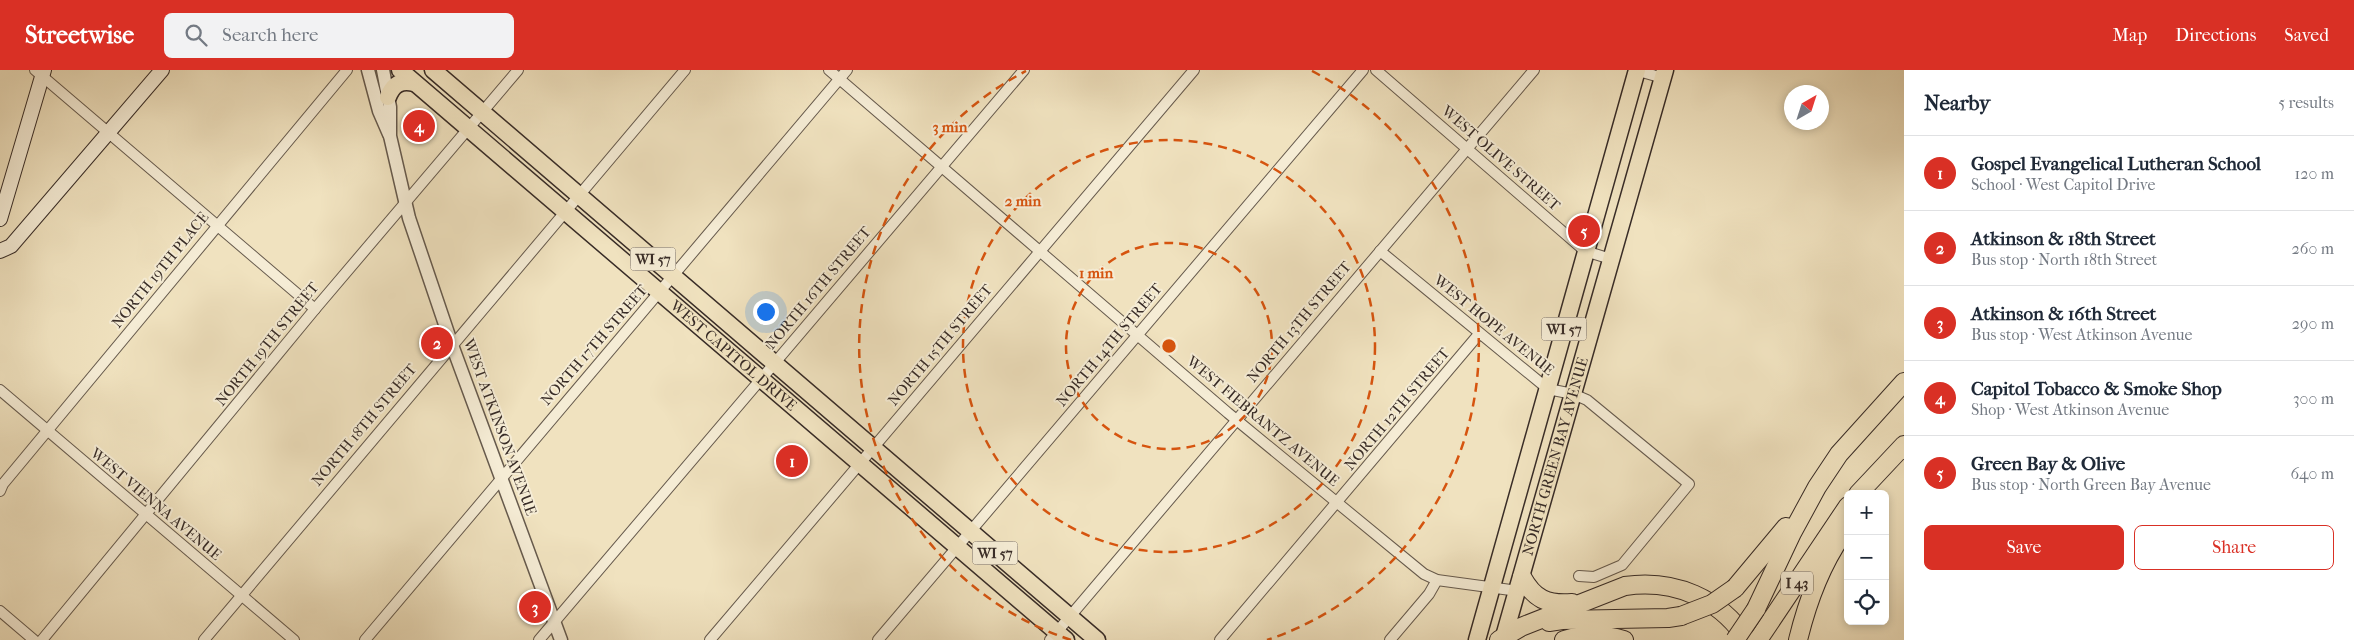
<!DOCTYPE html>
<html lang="en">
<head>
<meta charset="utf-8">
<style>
	body { margin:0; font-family:"IM FELL French Canon",serif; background:#f2f2f3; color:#1f2937 }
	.controls { position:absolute; right:15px; bottom:15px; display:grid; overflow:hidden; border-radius:8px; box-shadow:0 2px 8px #0003 }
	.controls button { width:45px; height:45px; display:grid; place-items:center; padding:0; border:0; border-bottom:1px solid #e0e1e3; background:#fff; color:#1f2937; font:25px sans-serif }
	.compass { position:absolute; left:1784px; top:15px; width:45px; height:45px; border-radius:50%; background:#fff; box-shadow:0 2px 8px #0003; rotate:39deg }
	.you { position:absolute; left:765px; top:241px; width:18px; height:18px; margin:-12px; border:4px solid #fff; border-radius:50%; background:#1a73e8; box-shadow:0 0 0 8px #1a73e833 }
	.badge { display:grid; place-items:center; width:32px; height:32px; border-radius:50%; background:#d93025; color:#fff; font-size:16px; font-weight:700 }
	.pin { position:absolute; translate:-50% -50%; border:2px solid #fff; box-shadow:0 1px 5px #0006 }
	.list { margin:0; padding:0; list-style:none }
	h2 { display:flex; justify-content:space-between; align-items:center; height:65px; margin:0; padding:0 20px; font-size:21px }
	h2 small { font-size:16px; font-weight:400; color:#747a83 }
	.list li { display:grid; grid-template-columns:32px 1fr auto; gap:15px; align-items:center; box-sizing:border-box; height:75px; padding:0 20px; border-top:1px solid #e0e1e3 }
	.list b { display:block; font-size:19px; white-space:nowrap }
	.list p { margin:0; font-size:16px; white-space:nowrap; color:#747a83 }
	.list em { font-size:16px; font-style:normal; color:#747a83 }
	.actions { display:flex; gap:10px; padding:15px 20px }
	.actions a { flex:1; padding:11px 0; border:1px solid #d93025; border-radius:8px; text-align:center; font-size:18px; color:#d93025 }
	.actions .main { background:#d93025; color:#fff }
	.icon { flex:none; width:28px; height:28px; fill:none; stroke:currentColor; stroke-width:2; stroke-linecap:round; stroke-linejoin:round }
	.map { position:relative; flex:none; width:1904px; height:570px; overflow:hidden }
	header { display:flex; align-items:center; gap:30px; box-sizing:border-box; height:70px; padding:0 25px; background:#d93025; color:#fff }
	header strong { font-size:24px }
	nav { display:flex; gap:28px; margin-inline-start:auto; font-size:18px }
	.search { width:350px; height:45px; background:#f2f2f3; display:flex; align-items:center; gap:12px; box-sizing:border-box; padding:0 18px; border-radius:8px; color:#747a83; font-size:19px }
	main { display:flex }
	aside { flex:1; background:#fff }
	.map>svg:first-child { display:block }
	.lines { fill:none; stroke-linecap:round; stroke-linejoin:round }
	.minor-casing { stroke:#665a4d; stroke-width:12 }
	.tertiary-casing { stroke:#665a4d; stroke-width:15 }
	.secondary-casing { stroke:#382c27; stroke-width:16 }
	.primary-casing { stroke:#382c27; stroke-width:19 }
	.motorway-casing { stroke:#382c27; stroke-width:20 }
	.minor { stroke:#f5ecd5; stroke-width:10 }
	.tertiary { stroke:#f5ecd5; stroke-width:12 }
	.secondary { stroke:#f5ecd5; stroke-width:14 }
	.primary { stroke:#f0e2bf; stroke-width:16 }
	.motorway { stroke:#f0e2bf; stroke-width:18 }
	.motorway-bridge-casing { stroke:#382c27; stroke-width:20; stroke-linecap:butt }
	.motorway-bridge { stroke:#f0e2bf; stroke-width:18 }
	.ring { fill:none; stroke:#d6540f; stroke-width:2.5; stroke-dasharray:9 6 }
	.labels { text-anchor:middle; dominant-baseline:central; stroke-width:4; stroke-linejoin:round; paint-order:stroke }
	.shield { fill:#f5ecd5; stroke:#71665b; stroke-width:1 }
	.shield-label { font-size:14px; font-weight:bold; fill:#382c27 }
	.street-label { font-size:15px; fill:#382c27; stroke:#f5ecd5 }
	.centre { fill:#d6540f; stroke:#f5ecd5; stroke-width:2.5 }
	.ring-label { font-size:15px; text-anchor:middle; font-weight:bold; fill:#d6540f; stroke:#f5ecd5; stroke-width:4; stroke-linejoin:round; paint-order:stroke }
</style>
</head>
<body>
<header>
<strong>Streetwise</strong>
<div class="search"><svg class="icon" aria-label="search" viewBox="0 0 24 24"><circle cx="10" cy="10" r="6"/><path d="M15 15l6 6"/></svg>Search here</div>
<nav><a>Map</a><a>Directions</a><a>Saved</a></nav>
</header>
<main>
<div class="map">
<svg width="1904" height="570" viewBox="0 0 1904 570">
	<rect width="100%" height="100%" fill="#f0e2bf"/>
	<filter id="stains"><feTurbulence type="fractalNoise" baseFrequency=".004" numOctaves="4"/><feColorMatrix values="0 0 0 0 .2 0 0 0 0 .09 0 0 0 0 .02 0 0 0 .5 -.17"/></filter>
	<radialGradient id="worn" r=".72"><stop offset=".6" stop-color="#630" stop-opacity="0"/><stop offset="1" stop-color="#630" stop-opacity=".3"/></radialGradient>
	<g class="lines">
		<defs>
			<g id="minor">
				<path d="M 35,0 L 315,239"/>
				<path d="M 829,0 L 1228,343 L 1424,504 L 1437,510 L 1518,521"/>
				<path d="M 1376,0 L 1585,181 L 1611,189"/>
				<path d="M 1635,0 L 1663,8"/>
				<path d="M 1380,181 L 1548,319 L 1573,324 L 1587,330 L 1689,414 L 1622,495 L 1594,507 L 1579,506"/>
				<path d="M 0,320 L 294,570"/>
				<path d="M 0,421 L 3,414 L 347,0"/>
				<path d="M 0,541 L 34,570"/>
				<path d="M 42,570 L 315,239 L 518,0"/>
				<path d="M 204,570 L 685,0"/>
				<path d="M 365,570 L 847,0"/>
				<path d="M 539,570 L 1024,0"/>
				<path d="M 710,570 L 1194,0"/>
				<path d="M 878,570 L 1363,0"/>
				<path d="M 1050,570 L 1534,0"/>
				<path d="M 1220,570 L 1479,264"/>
				<path d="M 1390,570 L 1429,524 L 1437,510"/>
			</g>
			<g id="tertiary">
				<path d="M 368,0 L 379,41 L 389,64"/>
				<path d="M 383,0 L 390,37 L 390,66 L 409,148 L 452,275 L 561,570"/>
			</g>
			<g id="secondary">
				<path d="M 0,149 L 44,0"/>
				<path d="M 0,181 L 11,176 L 162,0"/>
			</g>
			<g id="primary">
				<path id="s1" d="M 400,0 L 1066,570"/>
				<path d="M 433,0 L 1097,570"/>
				<path d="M 388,27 C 393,14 401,10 414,13"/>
				<path d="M 1477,570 L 1637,0"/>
				<path id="s2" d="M 1503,570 L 1665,0"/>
			</g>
			<g id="motorway">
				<path d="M 1858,424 L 1904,375"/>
				<path d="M 1522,507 C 1534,529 1547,535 1572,533"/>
				<path d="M 1735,518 L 1786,457"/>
				<path d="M 1756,539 L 1792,463 L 1817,417 L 1839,384 L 1904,312"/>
				<path d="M 1549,552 L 1562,550 L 1668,548 L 1681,546"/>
				<path d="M 1499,570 L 1521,557 L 1625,516 C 1674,509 1720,528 1747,570"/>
				<path d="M 1564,570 C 1584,564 1604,564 1624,570"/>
				<path d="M 1758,570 L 1848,436"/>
				<path d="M 1798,570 C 1807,533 1820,497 1842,465"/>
			</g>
		</defs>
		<use href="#minor" class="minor-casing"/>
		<use href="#tertiary" class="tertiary-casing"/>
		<use href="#secondary" class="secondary-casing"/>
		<use href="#primary" class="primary-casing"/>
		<use href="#motorway" class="motorway-casing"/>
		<use href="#minor" class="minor"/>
		<use href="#tertiary" class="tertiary"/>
		<use href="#secondary" class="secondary"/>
		<use href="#primary" class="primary"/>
		<use href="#motorway" class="motorway"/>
		<defs>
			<g id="motorway-bridge">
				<path d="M 1681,546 L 1712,534 L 1735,518"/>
				<path d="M 1735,570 L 1756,539"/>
			</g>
		</defs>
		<use href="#motorway-bridge" class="motorway-bridge-casing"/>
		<use href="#motorway-bridge" class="motorway-bridge"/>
	</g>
	<g class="ring">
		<circle cx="1169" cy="276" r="103"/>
		<circle cx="1169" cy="276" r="206"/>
		<path d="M1071 570A310 310 0 0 1 1026 1M1312 1A310 310 0 0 1 1267 570"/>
	</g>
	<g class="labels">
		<g class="shield">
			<rect x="630.5" y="177.5" width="45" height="23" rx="4"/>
			<rect x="1541.5" y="247.5" width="45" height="23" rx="4"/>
			<rect x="972.5" y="471.5" width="45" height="23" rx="4"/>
			<rect x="1781" y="501.5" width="32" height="23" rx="4"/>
		</g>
		<g class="shield-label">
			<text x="653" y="189">WI 57</text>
			<text x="1564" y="259">WI 57</text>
			<text x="995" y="483">WI 57</text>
			<text x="1797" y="513">I 43</text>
		</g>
		<g class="street-label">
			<text transform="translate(1501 88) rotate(41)">WEST OLIVE STREET</text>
			<text transform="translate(160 200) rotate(-51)">NORTH 19TH PLACE</text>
			<text transform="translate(818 218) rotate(-50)">NORTH 16TH STREET</text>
			<text transform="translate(1299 252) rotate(-50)">NORTH 13TH STREET</text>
			<text transform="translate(1494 255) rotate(39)">WEST HOPE AVENUE</text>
			<text transform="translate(267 274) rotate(-51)">NORTH 19TH STREET</text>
			<text transform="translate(594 275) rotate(-49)">NORTH 17TH STREET</text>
			<text transform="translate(940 275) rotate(-50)">NORTH 15TH STREET</text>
			<text transform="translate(1109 275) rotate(-50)">NORTH 14TH STREET</text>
			<text stroke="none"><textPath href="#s1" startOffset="439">WEST CAPITOL DRIVE</textPath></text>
			<text transform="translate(1397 339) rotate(-50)">NORTH 12TH STREET</text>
			<text transform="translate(1263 351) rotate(40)">WEST FIEBRANTZ AVENUE</text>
			<text transform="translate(364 355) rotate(-50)">NORTH 18TH STREET</text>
			<text transform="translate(500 357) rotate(70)">WEST ATKINSON AVENUE</text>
			<text stroke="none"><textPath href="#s2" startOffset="191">NORTH GREEN BAY AVENUE</textPath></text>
			<text transform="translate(156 434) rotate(40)">WEST VIENNA AVENUE</text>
		</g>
	</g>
	<circle cx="1169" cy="276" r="8" class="centre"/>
	<g class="ring-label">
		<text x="950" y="62">3 min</text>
		<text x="1023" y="136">2 min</text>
		<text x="1096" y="208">1 min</text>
	</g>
	<rect width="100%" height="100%" filter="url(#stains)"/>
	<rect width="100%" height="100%" fill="url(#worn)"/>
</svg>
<div class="controls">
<button>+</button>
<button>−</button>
<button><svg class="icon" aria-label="locate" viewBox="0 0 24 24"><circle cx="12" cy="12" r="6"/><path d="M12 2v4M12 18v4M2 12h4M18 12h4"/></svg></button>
</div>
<svg class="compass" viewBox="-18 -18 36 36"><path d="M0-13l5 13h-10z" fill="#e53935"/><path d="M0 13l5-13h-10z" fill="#747a83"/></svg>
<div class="you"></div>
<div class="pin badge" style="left:792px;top:391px">1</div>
<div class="pin badge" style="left:437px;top:273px">2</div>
<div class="pin badge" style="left:535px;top:537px">3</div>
<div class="pin badge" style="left:419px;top:56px">4</div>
<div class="pin badge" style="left:1584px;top:161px">5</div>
</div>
<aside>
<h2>Nearby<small>5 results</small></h2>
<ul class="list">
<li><span class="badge">1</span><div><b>Gospel Evangelical Lutheran School</b><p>School · West Capitol Drive</p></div><em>120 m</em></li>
<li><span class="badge">2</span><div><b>Atkinson &amp; 18th Street</b><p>Bus stop · North 18th Street</p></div><em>260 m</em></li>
<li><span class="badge">3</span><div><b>Atkinson &amp; 16th Street</b><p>Bus stop · West Atkinson Avenue</p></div><em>290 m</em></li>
<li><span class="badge">4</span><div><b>Capitol Tobacco &amp; Smoke Shop</b><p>Shop · West Atkinson Avenue</p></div><em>300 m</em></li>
<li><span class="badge">5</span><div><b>Green Bay &amp; Olive</b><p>Bus stop · North Green Bay Avenue</p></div><em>640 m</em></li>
</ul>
<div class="actions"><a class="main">Save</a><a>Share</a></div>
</aside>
</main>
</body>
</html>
